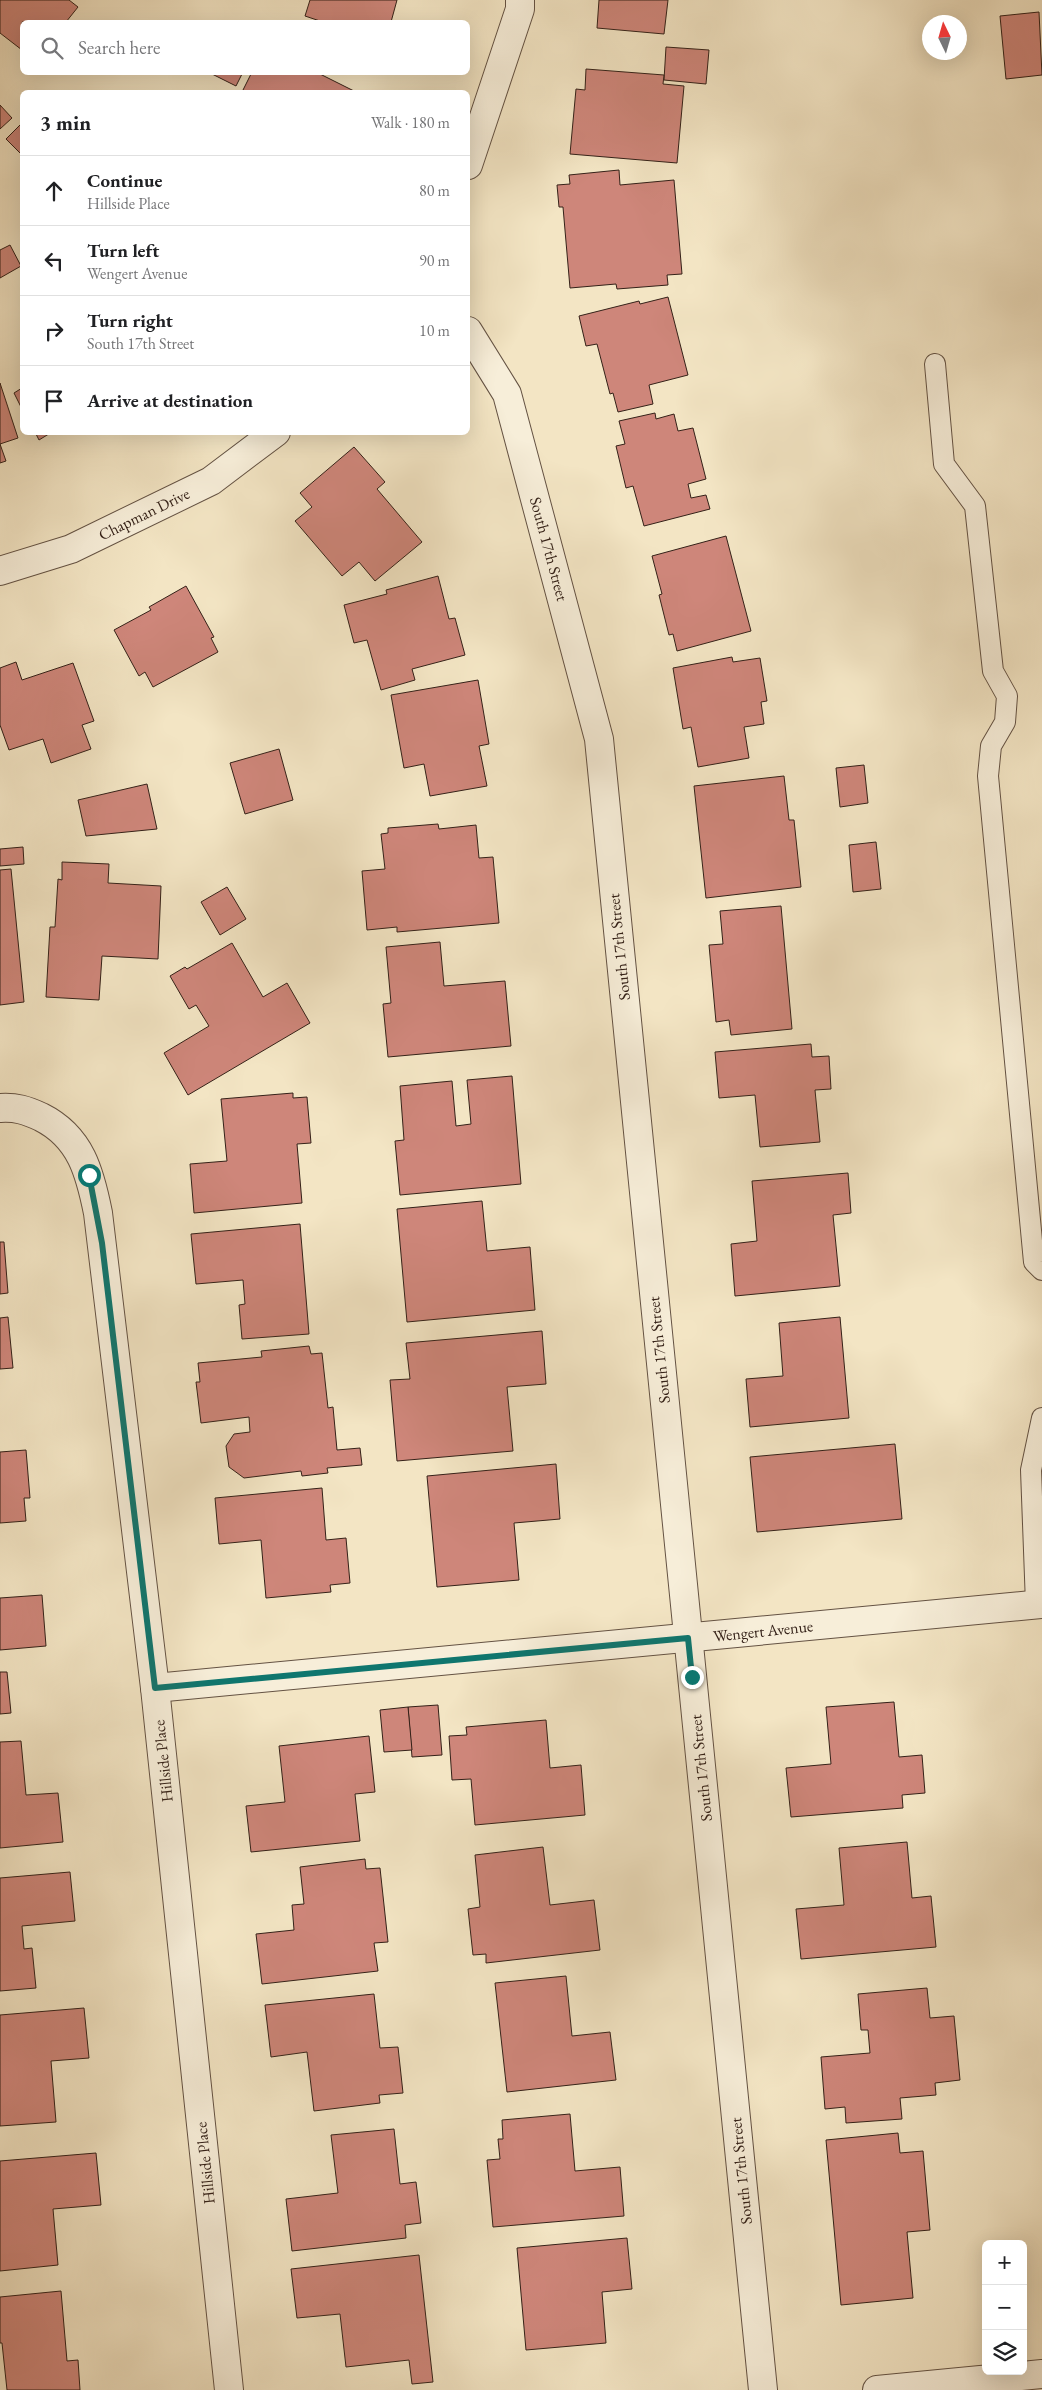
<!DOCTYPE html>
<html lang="en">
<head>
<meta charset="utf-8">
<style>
	body { margin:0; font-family:"EB Garamond",serif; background:#f6f6f6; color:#202124 }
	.controls { position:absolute; right:15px; bottom:15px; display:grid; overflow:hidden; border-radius:8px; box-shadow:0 5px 20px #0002 }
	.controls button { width:45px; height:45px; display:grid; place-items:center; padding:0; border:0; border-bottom:1px solid #e0e0e0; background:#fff; color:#202124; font:25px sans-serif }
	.compass { position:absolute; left:922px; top:15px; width:45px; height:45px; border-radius:50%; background:#fff; box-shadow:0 5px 20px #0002; rotate:355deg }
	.stop { position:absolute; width:15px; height:15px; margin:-11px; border:4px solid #0f766e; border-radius:50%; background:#fff }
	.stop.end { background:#0f766e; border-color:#fff; box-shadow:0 1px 5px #0008 }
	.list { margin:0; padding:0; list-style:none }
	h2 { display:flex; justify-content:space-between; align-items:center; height:65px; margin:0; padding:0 20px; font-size:21px }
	h2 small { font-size:16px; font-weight:400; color:#757577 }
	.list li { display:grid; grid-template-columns:32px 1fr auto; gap:15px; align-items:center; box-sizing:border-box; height:70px; padding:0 20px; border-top:1px solid #e0e0e0 }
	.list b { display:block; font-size:19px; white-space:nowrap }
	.list p { margin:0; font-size:16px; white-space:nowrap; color:#757577 }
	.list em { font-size:16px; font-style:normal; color:#757577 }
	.icon { flex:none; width:28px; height:28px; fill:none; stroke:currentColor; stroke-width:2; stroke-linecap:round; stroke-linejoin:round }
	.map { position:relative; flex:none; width:1042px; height:2390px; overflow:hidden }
	.search { position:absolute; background:#fff; box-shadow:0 5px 20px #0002; left:20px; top:20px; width:450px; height:55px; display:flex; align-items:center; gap:12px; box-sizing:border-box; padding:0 18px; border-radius:8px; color:#757577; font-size:19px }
	.panel { position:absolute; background:#fff; box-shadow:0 5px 20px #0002; left:20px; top:90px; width:450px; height:345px; border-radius:8px }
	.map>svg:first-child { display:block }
	.building { fill:#ce867a; stroke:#342118 }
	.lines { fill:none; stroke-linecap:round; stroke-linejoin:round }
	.lane-casing { stroke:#645243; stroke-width:22 }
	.street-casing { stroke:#645243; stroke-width:30 }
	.lane { stroke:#f7eed9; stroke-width:20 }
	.street { stroke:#f7eed9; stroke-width:28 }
	.route { stroke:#0f766e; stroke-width:6 }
	.labels { text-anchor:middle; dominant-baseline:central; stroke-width:4; stroke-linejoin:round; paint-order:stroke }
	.street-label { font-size:16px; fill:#342118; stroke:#f7eed9 }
</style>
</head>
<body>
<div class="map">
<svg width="1042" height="2390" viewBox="0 0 1042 2390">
	<rect width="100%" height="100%" fill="#f3e5c4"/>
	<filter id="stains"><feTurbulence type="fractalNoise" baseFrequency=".004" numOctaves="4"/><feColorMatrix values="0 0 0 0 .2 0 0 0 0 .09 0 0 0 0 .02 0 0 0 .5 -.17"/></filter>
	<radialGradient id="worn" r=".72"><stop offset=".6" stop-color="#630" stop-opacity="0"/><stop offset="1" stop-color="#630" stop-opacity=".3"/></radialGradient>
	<g class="building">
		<path d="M 0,0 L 69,0 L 78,7 L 66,22 L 22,22 L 22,50 L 0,33 Z"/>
		<path d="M 310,0 L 397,0 L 391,22 L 320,22 L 320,21 L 305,16 Z"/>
		<path d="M 599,0 L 668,0 L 664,34 L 597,28 Z"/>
		<path d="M 1039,12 L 1042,75 L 1006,79 L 1000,16 Z"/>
		<path d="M 666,47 L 709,50 L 706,84 L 664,80 Z"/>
		<path d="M 586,69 L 664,75 L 663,84 L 684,86 L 677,163 L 570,154 L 576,89 L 585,90 Z"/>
		<path d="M 208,72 L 243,72 L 236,86 Z"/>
		<path d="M 252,72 L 316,72 L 356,92 L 242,92 Z"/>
		<path d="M 0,105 L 12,118 L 0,129 Z"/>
		<path d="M 22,123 L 22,155 L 6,139 Z"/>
		<path d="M 619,170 L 620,185 L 674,180 L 682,274 L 667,275 L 668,285 L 617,289 L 616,284 L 570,288 L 563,207 L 559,207 L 557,185 L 570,184 L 569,175 Z"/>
		<path d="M 10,245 L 21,266 L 0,278 L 0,250 Z"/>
		<path d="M 668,297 L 688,375 L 649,385 L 653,404 L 618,412 L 613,393 L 610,394 L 597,344 L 586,346 L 579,316 L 639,301 L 640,304 Z"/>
		<path d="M 0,383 L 18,438 L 0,444 L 6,461 L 0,463 Z"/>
		<path d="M 22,388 L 22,409 L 14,393 Z"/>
		<path d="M 655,413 L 656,419 L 674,414 L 678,431 L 693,428 L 706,479 L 688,484 L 691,498 L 706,495 L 710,509 L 644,526 L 633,486 L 626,488 L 616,446 L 625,444 L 619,421 Z"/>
		<path d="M 35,432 L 52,432 L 39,440 Z"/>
		<path d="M 354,447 L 385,482 L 377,489 L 422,542 L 375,581 L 359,562 L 342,576 L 295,521 L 312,507 L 300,493 Z"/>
		<path d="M 726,536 L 751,631 L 677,651 L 673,634 L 669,635 L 659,595 L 662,594 L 652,556 Z"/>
		<path d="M 438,576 L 449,619 L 455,618 L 465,655 L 412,669 L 415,680 L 381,690 L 367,640 L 354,643 L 344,605 L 387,594 L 386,590 Z"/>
		<path d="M 186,586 L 214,637 L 211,638 L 218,652 L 153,687 L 145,672 L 139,676 L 114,630 L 151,610 L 149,607 Z"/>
		<path d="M 732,657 L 733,662 L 760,658 L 767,701 L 761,702 L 764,724 L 744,727 L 749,758 L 698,767 L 691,727 L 683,729 L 673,668 Z"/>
		<path d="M 16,662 L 22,680 L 73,663 L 94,721 L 82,725 L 91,749 L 51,763 L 43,739 L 9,750 L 0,725 L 0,668 Z"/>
		<path d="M 478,680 L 489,744 L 479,746 L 487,786 L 430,796 L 424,764 L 404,768 L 391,695 Z"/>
		<path d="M 279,749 L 293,800 L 245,814 L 230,763 Z"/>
		<path d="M 864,765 L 868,803 L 840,807 L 836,768 Z"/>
		<path d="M 784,776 L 789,820 L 794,820 L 801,887 L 706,898 L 694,786 Z"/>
		<path d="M 147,784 L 157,829 L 86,836 L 78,800 Z"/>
		<path d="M 438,824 L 439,829 L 476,825 L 479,858 L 493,857 L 499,923 L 397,932 L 397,927 L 367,930 L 362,871 L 385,869 L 381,834 L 388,833 L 388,828 Z"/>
		<path d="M 876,842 L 881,889 L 853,892 L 849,845 Z"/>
		<path d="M 23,847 L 24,864 L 0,866 L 0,849 Z"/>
		<path d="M 62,862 L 109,864 L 108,883 L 161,886 L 158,959 L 102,956 L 99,1000 L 46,997 L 50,927 L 55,927 L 58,879 L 62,880 Z"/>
		<path d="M 11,869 L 24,1002 L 0,1005 L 0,870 Z"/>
		<path d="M 227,887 L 246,919 L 220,935 L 201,902 Z"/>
		<path d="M 781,906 L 792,1029 L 731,1035 L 729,1020 L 716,1022 L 709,945 L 723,944 L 720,911 Z"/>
		<path d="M 440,942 L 444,986 L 505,981 L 511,1046 L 388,1057 L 383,1004 L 391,1003 L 386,947 Z"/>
		<path d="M 232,943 L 263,997 L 287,983 L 310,1023 L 188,1095 L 164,1053 L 209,1026 L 196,1005 L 189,1009 L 170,976 L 185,967 L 187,969 Z"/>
		<path d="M 811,1044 L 812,1057 L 829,1056 L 831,1089 L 815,1090 L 820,1142 L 760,1147 L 755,1095 L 719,1098 L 715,1052 Z"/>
		<path d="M 512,1076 L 521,1184 L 400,1195 L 395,1141 L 404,1140 L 400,1086 L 452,1081 L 456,1126 L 471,1124 L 467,1080 Z"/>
		<path d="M 293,1093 L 293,1098 L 307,1097 L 311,1143 L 297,1144 L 302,1203 L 194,1213 L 190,1164 L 227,1161 L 221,1099 Z"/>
		<path d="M 848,1173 L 851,1213 L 833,1215 L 840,1286 L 735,1296 L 731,1244 L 757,1241 L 752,1181 Z"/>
		<path d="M 482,1201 L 487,1251 L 530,1247 L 535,1310 L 407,1322 L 397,1209 Z"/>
		<path d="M 300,1224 L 309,1334 L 242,1339 L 239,1305 L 245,1304 L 243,1280 L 196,1284 L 191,1234 Z"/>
		<path d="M 0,1242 L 4,1242 L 8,1293 L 0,1294 Z"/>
		<path d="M 8,1317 L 13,1368 L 0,1369 L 0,1318 Z"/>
		<path d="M 840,1317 L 849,1418 L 750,1427 L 746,1379 L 783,1376 L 779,1323 Z"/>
		<path d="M 542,1331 L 546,1384 L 507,1387 L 513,1451 L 397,1461 L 390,1380 L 410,1379 L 406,1343 Z"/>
		<path d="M 309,1346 L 311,1354 L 322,1353 L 328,1408 L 333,1407 L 337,1450 L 360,1448 L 362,1465 L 327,1468 L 328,1473 L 302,1476 L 301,1471 L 244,1478 L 229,1467 L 226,1446 L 234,1434 L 250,1432 L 249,1417 L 201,1423 L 196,1382 L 200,1382 L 198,1363 L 262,1357 L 261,1351 Z"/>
		<path d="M 895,1444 L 902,1519 L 757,1532 L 750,1457 Z"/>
		<path d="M 26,1450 L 30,1498 L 24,1498 L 26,1521 L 0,1523 L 0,1452 Z"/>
		<path d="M 556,1464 L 560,1519 L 514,1523 L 519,1580 L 437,1587 L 427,1476 Z"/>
		<path d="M 322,1488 L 326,1540 L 346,1538 L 350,1583 L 330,1585 L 331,1592 L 266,1598 L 261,1540 L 219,1544 L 215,1498 Z"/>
		<path d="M 42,1595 L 46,1646 L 0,1650 L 0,1598 Z"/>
		<path d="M 0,1672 L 7,1672 L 11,1713 L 0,1714 Z"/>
		<path d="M 894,1702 L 899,1757 L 922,1755 L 925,1793 L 902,1795 L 903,1808 L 791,1817 L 786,1768 L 831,1764 L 826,1707 Z"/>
		<path d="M 438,1705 L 442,1755 L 412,1757 L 408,1707 Z"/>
		<path d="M 408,1707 L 412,1750 L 384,1752 L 380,1710 Z"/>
		<path d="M 546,1720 L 550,1768 L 581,1765 L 585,1815 L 475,1825 L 471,1779 L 452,1780 L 449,1736 L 467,1735 L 466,1727 Z"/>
		<path d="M 369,1736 L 375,1792 L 355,1794 L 360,1841 L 251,1852 L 246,1806 L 285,1802 L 279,1746 Z"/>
		<path d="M 21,1741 L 26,1795 L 58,1793 L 63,1842 L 0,1848 L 0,1742 Z"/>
		<path d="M 907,1842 L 912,1898 L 931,1896 L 936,1947 L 801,1959 L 796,1909 L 844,1905 L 839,1848 Z"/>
		<path d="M 543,1847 L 550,1905 L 594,1900 L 600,1950 L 486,1963 L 486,1954 L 473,1955 L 468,1909 L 480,1907 L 475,1855 Z"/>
		<path d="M 365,1859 L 366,1869 L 380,1868 L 388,1942 L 374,1943 L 378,1971 L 262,1984 L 256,1934 L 294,1930 L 292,1905 L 304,1904 L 300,1867 Z"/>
		<path d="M 70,1872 L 75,1921 L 22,1926 L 24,1949 L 32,1948 L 36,1988 L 0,1991 L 0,1878 Z"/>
		<path d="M 566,1976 L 572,2036 L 610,2032 L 616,2080 L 507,2092 L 495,1983 Z"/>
		<path d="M 927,1988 L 930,2018 L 954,2016 L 960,2080 L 935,2083 L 936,2095 L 900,2098 L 902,2119 L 846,2123 L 845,2107 L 825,2109 L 821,2057 L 870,2053 L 868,2030 L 861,2030 L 858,1994 Z"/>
		<path d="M 374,1994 L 380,2048 L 398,2047 L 403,2093 L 379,2095 L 380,2103 L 314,2111 L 307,2052 L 271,2057 L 265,2005 Z"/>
		<path d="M 84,2008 L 89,2058 L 51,2061 L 56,2122 L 0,2126 L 0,2015 Z"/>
		<path d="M 570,2114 L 575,2171 L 620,2167 L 624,2216 L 493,2227 L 487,2160 L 500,2159 L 498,2139 L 503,2139 L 502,2120 Z"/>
		<path d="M 394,2129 L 400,2184 L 416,2182 L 421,2223 L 405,2225 L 406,2238 L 292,2251 L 286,2199 L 338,2193 L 331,2135 Z"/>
		<path d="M 898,2133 L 900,2153 L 923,2151 L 930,2230 L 907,2232 L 913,2298 L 841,2305 L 826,2140 Z"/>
		<path d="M 96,2153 L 101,2205 L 53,2209 L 58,2265 L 0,2271 L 0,2161 Z"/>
		<path d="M 627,2238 L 632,2289 L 602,2292 L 606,2343 L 526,2350 L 517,2248 Z"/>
		<path d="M 419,2255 L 433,2382 L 412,2384 L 409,2360 L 346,2367 L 340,2314 L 297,2318 L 291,2269 Z"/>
		<path d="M 61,2291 L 67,2361 L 78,2360 L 80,2390 L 7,2390 L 2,2343 L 0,2343 L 0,2297 Z"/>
	</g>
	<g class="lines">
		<defs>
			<g id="lane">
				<path d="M 935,364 L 944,464 L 975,506 L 993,671 L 1007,696 L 1005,722 L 991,746 L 988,776 L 1034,1262 L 1042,1270"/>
				<path d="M 1036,1604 L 1031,1470 L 1042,1418"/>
			</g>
			<g id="street">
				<path d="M 468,165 L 520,9 L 520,0"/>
				<path d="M 468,331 L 507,394 L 599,739 L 763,2390"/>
				<path d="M 0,571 L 71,549 L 211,481 L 276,432"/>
				<path d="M 0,1108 C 16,1107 26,1110 41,1117 C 81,1137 90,1173 98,1213 L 155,1688 L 229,2390"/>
				<path d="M 155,1688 L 1042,1604"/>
				<path d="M 877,2390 L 1042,2374"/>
			</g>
		</defs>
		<use href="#lane" class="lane-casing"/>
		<use href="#street" class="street-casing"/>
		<use href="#lane" class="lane"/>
		<use href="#street" class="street"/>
	</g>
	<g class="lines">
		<path class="route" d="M 89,1175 L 102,1243 L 155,1688 L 688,1638 L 692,1677"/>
	</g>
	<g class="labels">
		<g class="street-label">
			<text transform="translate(144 514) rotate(-26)">Chapman Drive</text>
			<text transform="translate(549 549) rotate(75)">South 17th Street</text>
			<text transform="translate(619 947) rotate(-96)">South 17th Street</text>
			<text transform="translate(659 1350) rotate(-96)">South 17th Street</text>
			<text transform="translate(763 1631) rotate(-6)">Wengert Avenue</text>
			<text transform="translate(163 1761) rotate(-96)">Hillside Place</text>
			<text transform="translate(701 1768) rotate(-96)">South 17th Street</text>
			<text transform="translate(205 2163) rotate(-96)">Hillside Place</text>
			<text transform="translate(741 2171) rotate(-96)">South 17th Street</text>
		</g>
	</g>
	<rect width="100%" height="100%" filter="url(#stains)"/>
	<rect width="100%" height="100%" fill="url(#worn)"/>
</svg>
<div class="controls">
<button>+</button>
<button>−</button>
<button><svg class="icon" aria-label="layers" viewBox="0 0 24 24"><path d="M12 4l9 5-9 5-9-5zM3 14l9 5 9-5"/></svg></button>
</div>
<svg class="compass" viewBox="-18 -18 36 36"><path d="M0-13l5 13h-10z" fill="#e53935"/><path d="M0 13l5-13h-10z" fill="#757577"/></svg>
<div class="stop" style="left:89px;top:1175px"></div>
<div class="stop end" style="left:692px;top:1677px"></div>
<div class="search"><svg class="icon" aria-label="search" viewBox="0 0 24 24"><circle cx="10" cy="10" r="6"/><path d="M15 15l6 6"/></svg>Search here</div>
<section class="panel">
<h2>3 min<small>Walk · 180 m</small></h2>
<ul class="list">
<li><svg class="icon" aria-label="ahead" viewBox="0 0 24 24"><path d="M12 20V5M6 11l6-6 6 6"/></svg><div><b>Continue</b><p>Hillside Place</p></div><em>80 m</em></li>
<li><svg class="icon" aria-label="left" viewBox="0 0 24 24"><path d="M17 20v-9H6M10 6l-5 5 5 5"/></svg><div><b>Turn left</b><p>Wengert Avenue</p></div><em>90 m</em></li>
<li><svg class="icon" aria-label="right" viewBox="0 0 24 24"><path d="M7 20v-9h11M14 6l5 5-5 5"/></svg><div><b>Turn right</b><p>South 17th Street</p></div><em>10 m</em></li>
<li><svg class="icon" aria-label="arrive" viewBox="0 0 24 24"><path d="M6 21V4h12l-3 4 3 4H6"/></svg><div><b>Arrive at destination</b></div></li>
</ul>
</section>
</div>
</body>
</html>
